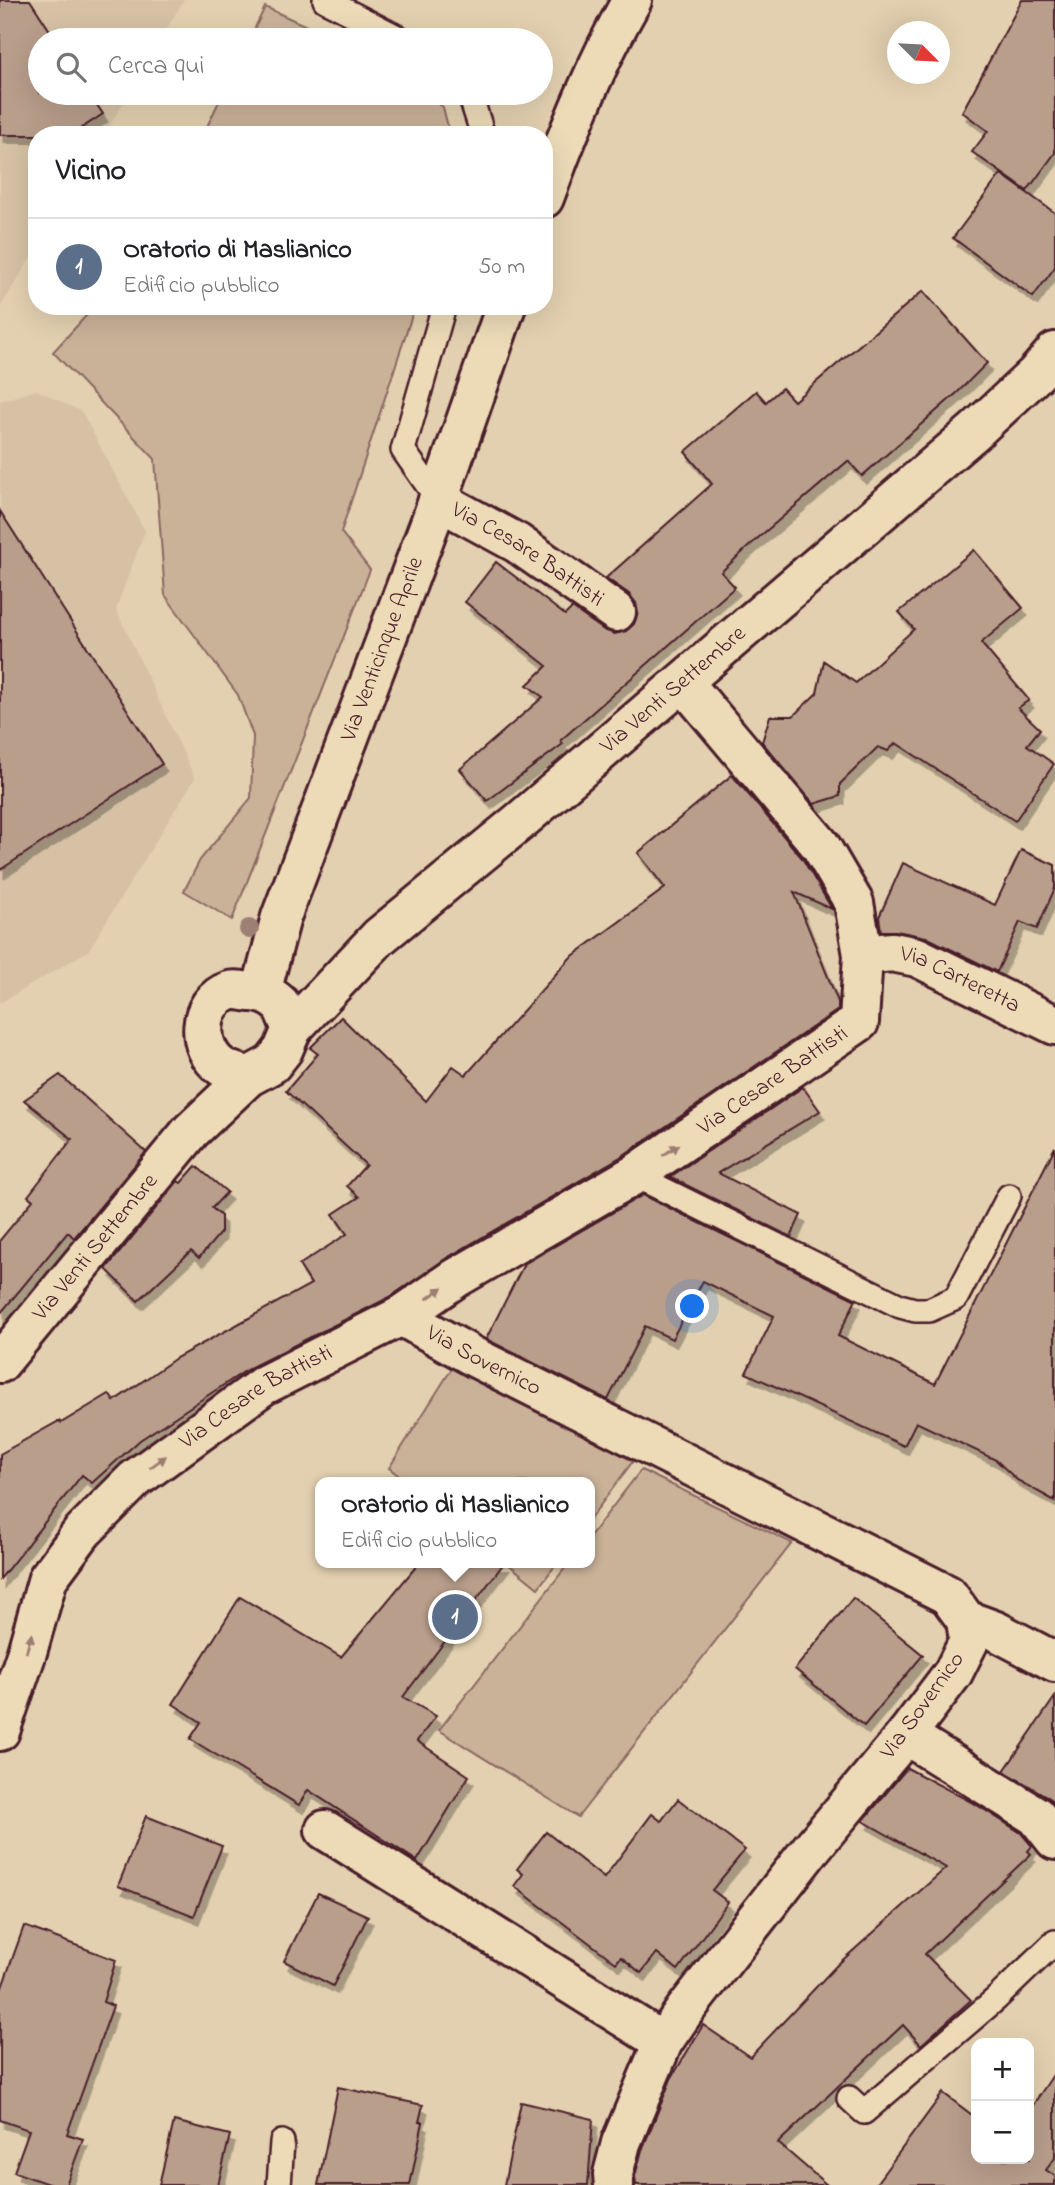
<!DOCTYPE html>
<html lang="it">
<head>
<meta charset="utf-8">
<style>
	body { margin:0; font-family:"Indie Flower",sans-serif; background:#f6f6f6; color:#202124 }
	.controls { position:absolute; right:21px; bottom:21px; display:grid; overflow:hidden; border-radius:14px; box-shadow:0 7px 28px #0002 }
	.controls button { width:63px; height:63px; display:grid; place-items:center; padding:0; border:0; border-bottom:2px solid #e0e0e0; background:#fff; color:#202124; font:35px sans-serif }
	.compass { position:absolute; left:887px; top:21px; width:63px; height:63px; border-radius:50%; background:#fff; box-shadow:0 7px 28px #0002; rotate:114deg }
	.you { position:absolute; left:693px; top:1307px; width:24px; height:24px; margin:-18px; border:5px solid #fff; border-radius:50%; background:#1a73e8; box-shadow:0 0 0 10px #1a73e833 }
	.badge { display:grid; place-items:center; width:46px; height:46px; border-radius:50%; background:#4a1f2b; color:#fff; font-size:23px; font-weight:700 }
	.pin { position:absolute; translate:-50% -50%; border:4px solid #fff; box-shadow:0 2px 7px #0006 }
	.popup { position:absolute; left:315px; top:1477px; width:280px; height:91px; box-sizing:border-box; display:grid; place-content:center; border-radius:14px; background:#fff; filter:drop-shadow(0 2px 5px #0005); font-size:23px; white-space:nowrap; color:#757577 }
	.popup b { font-size:26px; color:#202124 }
	.popup::after { content:''; position:absolute; left:50%; top:100%; margin-left:-14px; border:14px solid transparent; border-top-color:#fff }
	.list { margin:0; padding:0; list-style:none }
	h2 { display:flex; justify-content:space-between; align-items:center; height:91px; margin:0; padding:0 28px; font-size:30px }
	h2 small { font-size:23px; font-weight:400; color:#757577 }
	.list li { display:grid; grid-template-columns:46px 1fr auto; gap:21px; align-items:center; box-sizing:border-box; height:98px; padding:0 28px; border-top:2px solid #e0e0e0 }
	.list b { display:block; font-size:26px; white-space:nowrap }
	.list p { margin:0; font-size:23px; white-space:nowrap; color:#757577 }
	.list em { font-size:23px; font-style:normal; color:#757577 }
	.icon { flex:none; width:38px; height:38px; fill:none; stroke:currentColor; stroke-width:2; stroke-linecap:round; stroke-linejoin:round }
	.map { position:relative; flex:none; width:1055px; height:2185px; overflow:hidden }
	.search { position:absolute; background:#fff; box-shadow:0 7px 28px #0002; left:28px; top:28px; width:525px; height:77px; display:flex; align-items:center; gap:18px; box-sizing:border-box; padding:0 24px; border-radius:38px; color:#757577; font-size:26px }
	.panel { position:absolute; background:#fff; box-shadow:0 7px 28px #0002; left:28px; top:126px; width:525px; height:189px; border-radius:28px }
	.map>svg:first-child { display:block }
	.built { fill:#d6c1a5 }
	.green { fill:#cab299; stroke:#8a6862; stroke-width:2 }
	.building { fill:#b89e8b; stroke:#4a1f2b; stroke-width:2; filter:url(#shadow) }
	.lines { fill:none; stroke-linecap:round; stroke-linejoin:round }
	.lane-casing { stroke:#4a1f2b; stroke-width:28 }
	.street-casing { stroke:#4a1f2b; stroke-width:44 }
	.secondary-casing { stroke:#4a1f2b; stroke-width:44 }
	.lane { stroke:#eddbb8; stroke-width:23 }
	.street { stroke:#eddbb8; stroke-width:38 }
	.secondary { stroke:#eddbb8; stroke-width:38 }
	.tree { fill:#9d7f73 }
	.oneway { fill:#9c7d72 }
	.labels { text-anchor:middle; dominant-baseline:central; stroke-width:5; stroke-linejoin:round; paint-order:stroke }
	.street-label { font-size:23px; fill:#4a1f2b; stroke:#eddbb8 }
</style>
</head>
<body>
<div class="map">
<svg width="1055" height="2185" viewBox="0 0 1055 2185">
	<defs>
		<filter id="shadow"><feDropShadow dx="4.5" dy="8" stdDeviation="0" flood-color="#0004"/></filter>
	</defs>
	<rect width="100%" height="100%" fill="#e3d0b0"/>
	<filter id="ink" filterUnits="userSpaceOnUse"><feTurbulence type="fractalNoise" baseFrequency=".0143" numOctaves="2"/><feDisplacementMap in="SourceGraphic" scale="14" xChannelSelector="R" yChannelSelector="G"/><feConvolveMatrix kernelMatrix="1 2 1 2 8 2 1 2 1" color-interpolation-filters="sRGB"/></filter>
	<g filter="url(#ink)">
		<g class="built">
			<path d="M 0,0 L 184,0 L 160,40 L 40,40 L 40,93 L 129,93 L 104,135 L 37,135 L 37,247 L 0,308 Z"/>
			<path d="M 37,390 L 82,412 L 145,531 L 116,609 L 195,778 L 88,951 L 0,1003 L 0,401 Z"/>
		</g>
		<g class="green">
			<path d="M 265,7 L 337,40 L 249,40 Z"/>
			<path d="M 223,93 L 423,93 L 443,107 L 450,135 L 203,135 Z"/>
			<path d="M 95,306 L 415,306 L 341,532 L 370,570 L 232,920 L 184,891 L 200,860 L 251,798 L 253,736 L 238,695 L 165,595 L 155,459 L 53,352 Z"/>
			<path d="M 454,1365 L 633,1461 L 590,1519 L 590,1482 L 407,1482 L 389,1468 Z"/>
			<path d="M 641,1470 L 792,1543 L 578,1817 L 439,1730 L 569,1563 L 590,1563 L 590,1536 Z"/>
			<path d="M 507,1563 L 557,1563 L 538,1588 Z"/>
		</g>
		<g class="building">
			<path d="M 0,0 L 30,0 L 56,40 L 40,40 L 40,93 L 89,93 L 103,114 L 71,135 L 0,135 Z"/>
			<path d="M 1022,0 L 1055,0 L 1055,153 L 1027,191 L 972,152 L 988,131 L 962,112 Z"/>
			<path d="M 1001,174 L 1055,213 L 1055,267 L 1033,297 L 953,238 Z"/>
			<path d="M 923,291 L 987,363 L 958,392 L 862,476 L 848,461 L 758,538 L 721,572 L 735,587 L 561,740 L 563,744 L 487,801 L 460,769 L 543,697 L 527,685 L 547,666 L 465,602 L 496,562 L 565,615 L 572,608 L 604,630 L 615,634 L 626,631 L 634,624 L 638,613 L 636,603 L 629,594 L 606,578 L 712,484 L 685,452 L 756,391 L 766,402 L 782,388 L 794,401 Z"/>
			<path d="M 0,511 L 162,764 L 0,870 Z"/>
			<path d="M 974,550 L 1023,608 L 981,643 L 1029,700 L 1018,708 L 1040,729 L 1027,745 L 1054,764 L 1015,821 L 896,743 L 888,751 L 878,747 L 840,784 L 840,796 L 814,804 L 762,742 L 770,716 L 793,716 L 817,693 L 824,661 L 856,683 L 914,629 L 899,612 Z"/>
			<path d="M 732,775 L 802,858 L 832,909 L 794,892 L 838,1002 L 838,1010 L 622,1156 L 445,1259 L 390,1297 L 251,1367 L 140,1440 L 92,1483 L 82,1475 L 0,1579 L 0,1454 L 59,1421 L 61,1423 L 109,1394 L 114,1401 L 176,1358 L 311,1284 L 299,1265 L 347,1234 L 333,1214 L 359,1197 L 347,1186 L 366,1165 L 286,1091 L 318,1054 L 310,1048 L 341,1017 L 426,1101 L 453,1066 L 466,1075 L 570,958 L 665,888 L 638,853 Z"/>
			<path d="M 1021,850 L 1055,865 L 1055,888 L 1037,929 L 1020,922 L 997,972 L 926,937 L 896,931 L 881,931 L 879,917 L 903,863 L 995,905 Z"/>
			<path d="M 60,1075 L 146,1152 L 74,1238 L 68,1232 L 0,1314 L 0,1240 L 33,1200 L 28,1196 L 72,1139 L 24,1100 Z"/>
			<path d="M 803,1087 L 820,1111 L 718,1173 L 801,1215 L 791,1237 L 670,1177 Z"/>
			<path d="M 1055,1147 L 1055,1501 L 1017,1480 L 996,1460 L 916,1422 L 904,1446 L 746,1373 L 774,1316 L 703,1281 L 672,1339 L 645,1326 L 608,1400 L 486,1339 L 524,1264 L 643,1195 L 856,1300 L 838,1336 L 935,1384 Z"/>
			<path d="M 196,1166 L 227,1192 L 212,1208 L 221,1216 L 221,1232 L 199,1258 L 191,1251 L 138,1301 L 106,1269 L 178,1181 L 181,1183 Z"/>
			<path d="M 419,1563 L 504,1563 L 403,1697 L 436,1716 L 417,1741 L 469,1776 L 417,1861 L 308,1790 L 299,1805 L 190,1739 L 201,1722 L 173,1704 L 240,1597 L 341,1657 Z"/>
			<path d="M 853,1598 L 923,1655 L 864,1726 L 795,1669 Z"/>
			<path d="M 1055,1697 L 1055,1805 L 1048,1797 L 1004,1771 Z"/>
			<path d="M 907,1768 L 977,1805 L 1021,1833 L 1032,1846 L 1028,1851 L 1031,1854 L 925,1954 L 971,2000 L 921,2045 L 903,2025 L 778,2143 L 827,2185 L 636,2185 L 635,2176 L 642,2150 L 671,2079 L 703,2025 L 750,2057 L 837,1965 L 946,1868 L 863,1821 Z"/>
			<path d="M 678,1799 L 745,1850 L 712,1890 L 728,1902 L 678,1970 L 657,1953 L 641,1973 L 621,1957 L 616,1963 L 514,1886 L 523,1874 L 517,1869 L 546,1832 L 604,1878 L 652,1814 L 661,1821 Z"/>
			<path d="M 146,1816 L 222,1846 L 194,1916 L 118,1886 Z"/>
			<path d="M 318,1893 L 368,1916 L 333,1986 L 284,1961 Z"/>
			<path d="M 24,1926 L 116,1960 L 103,2002 L 113,2006 L 67,2134 L 83,2139 L 66,2185 L 51,2185 L 14,2172 L 29,2130 L 0,2120 L 0,1993 Z"/>
			<path d="M 1055,2072 L 1055,2158 L 1046,2170 L 1055,2176 L 1055,2185 L 875,2185 L 943,2093 L 976,2118 L 976,2159 L 1029,2159 L 1029,2111 Z"/>
			<path d="M 338,2087 L 423,2105 L 419,2122 L 423,2122 L 410,2185 L 318,2185 Z"/>
			<path d="M 521,2102 L 593,2119 L 588,2185 L 504,2185 Z"/>
			<path d="M 174,2121 L 230,2135 L 218,2185 L 159,2185 Z"/>
		</g>
		<g class="lines">
			<defs>
				<g id="lane">
					<path d="M 325,0 L 403,40"/>
					<path d="M 467,93 L 472,101 L 483,135"/>
					<path d="M 438,500 L 403,450 L 444,306"/>
					<path d="M 634,1175 L 900,1306 L 915,1310 L 929,1310 L 956,1298 L 1009,1196"/>
					<path d="M 849,2098 L 864,2112 L 997,1998 L 1055,1942"/>
					<path d="M 279,2185 L 282,2142"/>
				</g>
				<g id="street">
					<path id="s1" d="M 438,500 L 517,543 L 616,612"/>
					<path id="s2" d="M 863,955 L 892,952 L 917,957 L 1055,1025"/>
					<path id="s3" d="M 292,1029 L 379,937 L 519,822 L 975,431 L 1036,374 L 1055,352"/>
					<path id="s4" d="M 401,1316 L 476,1358 L 948,1595 L 966,1620 L 969,1641 L 953,1673 L 906,1735 L 810,1850 L 685,2010 L 663,2042 L 621,2143 L 613,2174 L 614,2185"/>
					<path d="M 966,1620 L 996,1631 L 1055,1662"/>
					<path id="s5" d="M 0,1731 L 27,1652 L 48,1578 L 83,1531 L 135,1479 L 264,1385 L 401,1316 L 456,1278 L 634,1175 L 859,1022 L 863,955 L 854,903 L 820,845 L 683,682"/>
					<path d="M 906,1735 L 1036,1816 L 1055,1840"/>
					<path d="M 325,1830 L 663,2042"/>
				</g>
				<g id="secondary">
					<path d="M 544,198 C 569,130 596,63 632,0"/>
					<path id="s6" d="M 261,992 L 281,917 L 432,518 L 506,306"/>
					<path id="s7" d="M 0,1363 L 191,1131 L 248,1077 L 272,1064 L 283,1050 L 292,1029 C 288,1022 285,1010 280,1004 C 272,996 261,992 250,992 C 244,991 235,989 229,991 C 197,1002 195,1049 222,1067 C 229,1071 240,1074 248,1077"/>
				</g>
			</defs>
			<use href="#lane" class="lane-casing"/>
			<use href="#street" class="street-casing"/>
			<use href="#secondary" class="secondary-casing"/>
			<use href="#lane" class="lane"/>
			<use href="#street" class="street"/>
			<use href="#secondary" class="secondary"/>
		</g>
		<circle class="tree" cx="249" cy="929" r="10"/>
		<defs><path id="oneway-solid" d="M-6-.8H1V-3.2L6.5 0L1 3.2V.8H-6Z" transform="scale(1.75)"/></defs>
		<g class="oneway">
			<use href="#oneway-solid" transform="translate(671 1150) rotate(-34)"/>
			<use href="#oneway-solid" transform="translate(435 1293) rotate(-35)"/>
			<use href="#oneway-solid" transform="translate(158 1462) rotate(-36)"/>
			<use href="#oneway-solid" transform="translate(29 1643) rotate(-74)"/>
		</g>
	</g>
	<g class="labels">
		<g class="street-label">
			<text stroke="none"><textPath href="#s1" startOffset="105">Via Cesare Battisti</textPath></text>
			<text stroke="none"><textPath href="#s6" startOffset="364">Via Venticinque Aprile</textPath></text>
			<text stroke="none"><textPath href="#s3" startOffset="511">Via Venti Settembre</textPath></text>
			<text stroke="none"><textPath href="#s2" startOffset="103">Via Carteretta</textPath></text>
			<text stroke="none"><textPath href="#s5" startOffset="1046">Via Cesare Battisti</textPath></text>
			<text stroke="none"><textPath href="#s7" startOffset="150">Via Venti Settembre</textPath></text>
			<text stroke="none"><textPath href="#s4" startOffset="94">Via Sovernico</textPath></text>
			<text stroke="none"><textPath href="#s5" startOffset="439">Via Cesare Battisti</textPath></text>
			<text transform="translate(923 1706) rotate(-54)">Via Sovernico</text>
		</g>
	</g>
</svg>
<div class="controls">
<button>+</button>
<button>−</button>
</div>
<svg class="compass" viewBox="-18 -18 36 36"><path d="M0-13l5 13h-10z" fill="#e53935"/><path d="M0 13l5-13h-10z" fill="#757577"/></svg>
<div class="you"></div>
<div class="pin badge" style="left:455px;top:1617px;background:#5c6f8a">1</div>
<div class="popup"><b>Oratorio di Maslianico</b>Edificio pubblico</div>
<div class="search"><svg class="icon" aria-label="search" viewBox="0 0 24 24"><circle cx="10" cy="10" r="6"/><path d="M15 15l6 6"/></svg>Cerca qui</div>
<section class="panel">
<h2>Vicino<small></small></h2>
<ul class="list">
<li><span class="badge" style="background:#5c6f8a">1</span><div><b>Oratorio di Maslianico</b><p>Edificio pubblico</p></div><em>50 m</em></li>
</ul>
</section>
</div>
</body>
</html>
